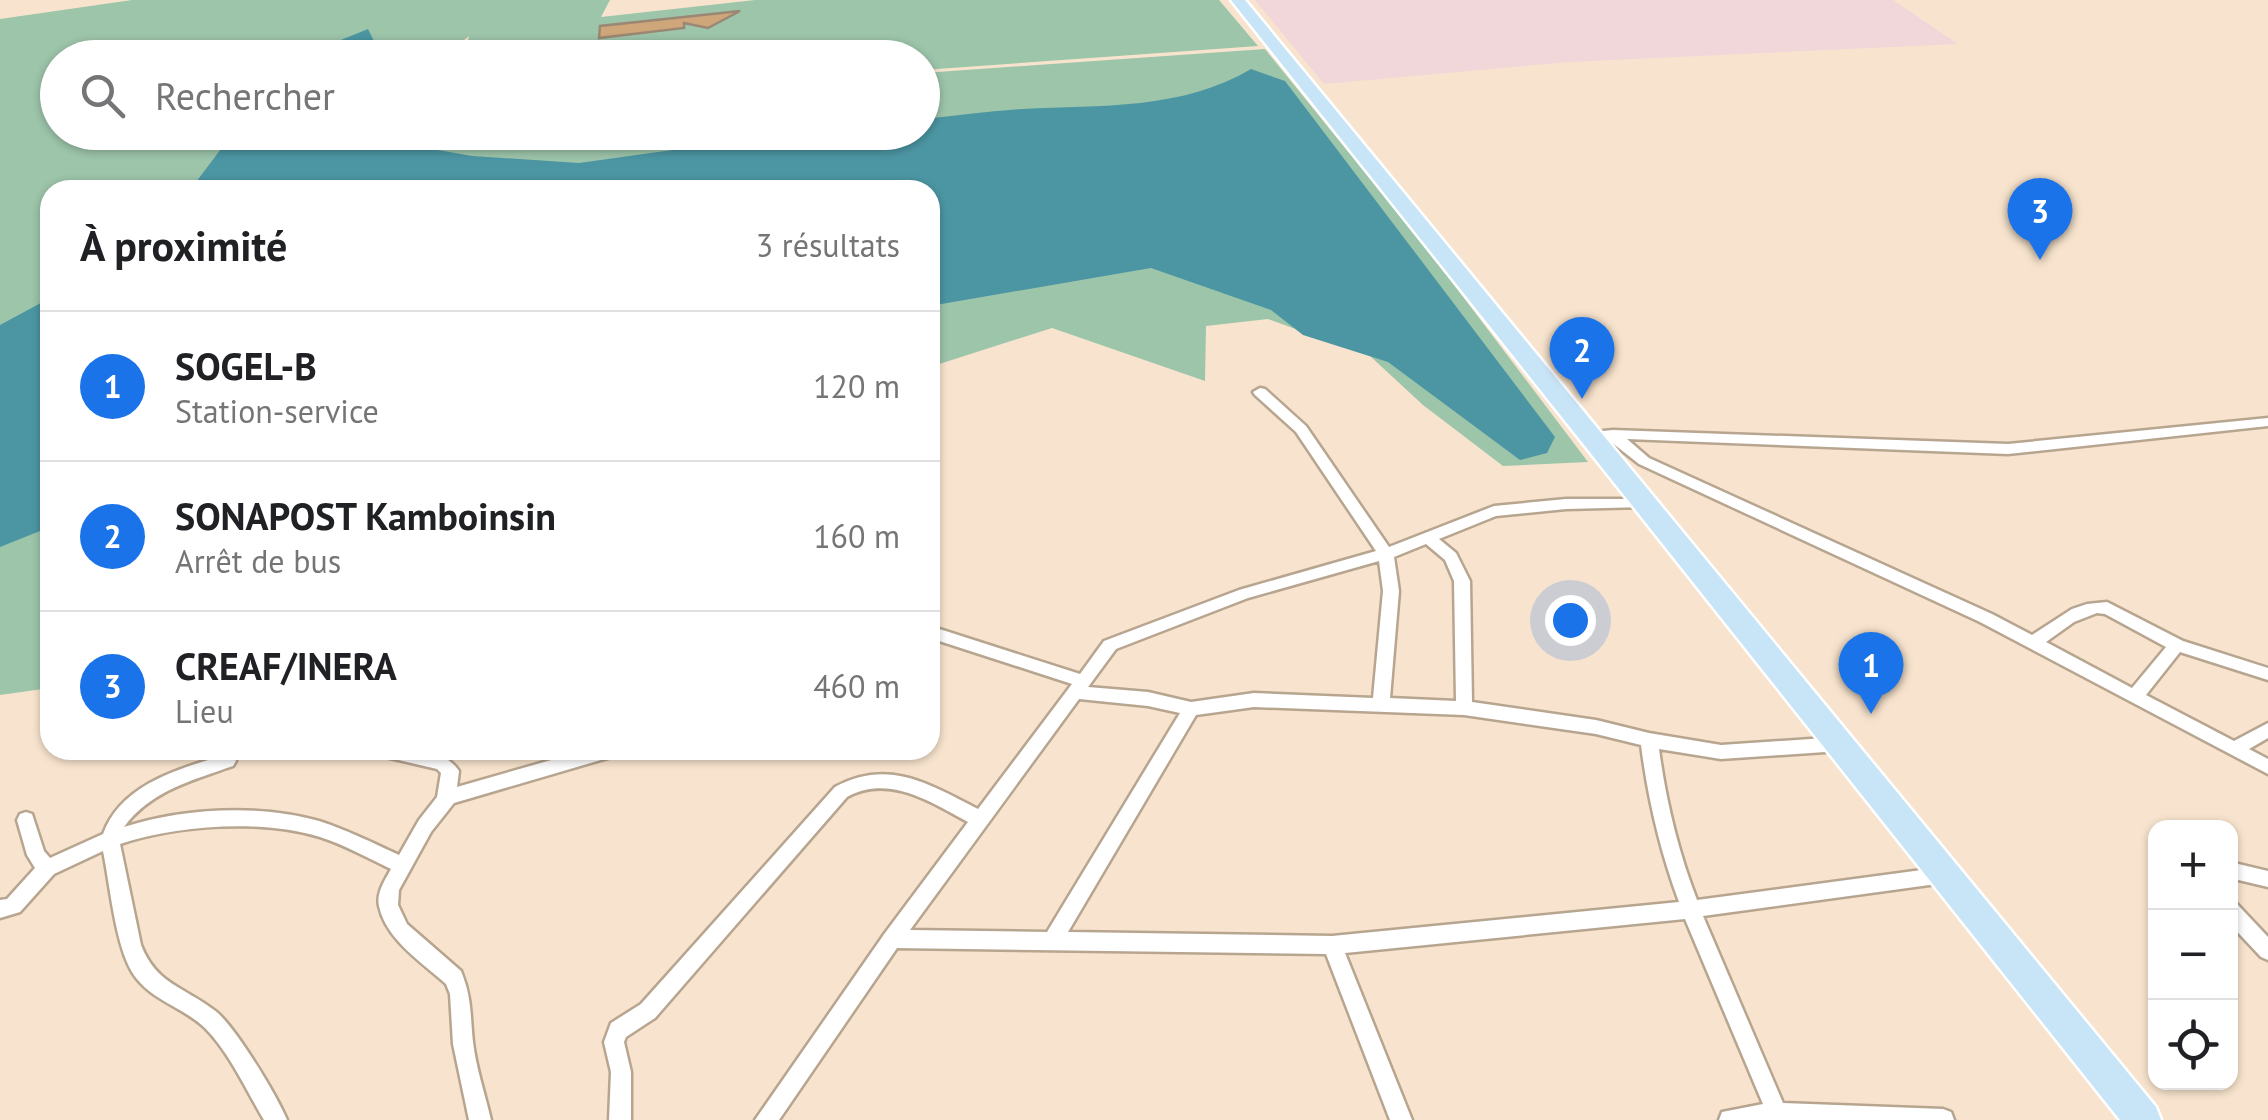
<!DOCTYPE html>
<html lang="fr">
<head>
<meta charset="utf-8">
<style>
	body { margin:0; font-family:"PT Sans",sans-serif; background:#f2f2f2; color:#202124 }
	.controls { position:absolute; right:30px; bottom:30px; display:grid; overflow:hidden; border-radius:20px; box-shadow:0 2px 8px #0004 }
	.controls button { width:90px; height:90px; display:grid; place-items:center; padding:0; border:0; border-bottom:2px solid #e0e0e0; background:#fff; color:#202124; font:50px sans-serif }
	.you { position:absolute; left:1570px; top:620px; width:35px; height:35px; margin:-25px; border:8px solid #fff; border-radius:50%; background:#1a73e8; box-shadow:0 0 0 15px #1a73e833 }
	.badge { display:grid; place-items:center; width:65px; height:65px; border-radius:50%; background:#1a73e8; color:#fff; font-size:32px; font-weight:700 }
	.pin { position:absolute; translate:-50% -82px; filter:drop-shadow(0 2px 5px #0008) }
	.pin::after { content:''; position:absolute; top:52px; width:35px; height:30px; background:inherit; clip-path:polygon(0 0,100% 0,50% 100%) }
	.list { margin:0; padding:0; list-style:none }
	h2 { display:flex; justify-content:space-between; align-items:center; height:130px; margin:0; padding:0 40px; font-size:42px }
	h2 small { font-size:32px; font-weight:400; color:#757577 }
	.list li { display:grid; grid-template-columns:65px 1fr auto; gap:30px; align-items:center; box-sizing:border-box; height:150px; padding:0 40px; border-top:2px solid #e0e0e0 }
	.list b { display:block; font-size:38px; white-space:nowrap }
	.list p { margin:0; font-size:32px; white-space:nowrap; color:#757577 }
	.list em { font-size:32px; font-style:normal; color:#757577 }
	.icon { flex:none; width:55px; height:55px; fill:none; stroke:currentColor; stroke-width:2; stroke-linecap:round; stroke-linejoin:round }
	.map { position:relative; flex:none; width:2268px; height:1120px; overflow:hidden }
	.search { position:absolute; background:#fff; box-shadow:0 2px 8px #0004; left:40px; top:40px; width:900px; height:110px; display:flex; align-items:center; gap:25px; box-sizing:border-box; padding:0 35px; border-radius:55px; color:#757577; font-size:38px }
	.panel { position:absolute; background:#fff; box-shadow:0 2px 8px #0004; left:40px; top:180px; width:900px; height:580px; border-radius:30px }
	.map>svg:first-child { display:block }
	.education { fill:#f1d6da }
	.green { fill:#9dc5aa }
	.water { fill:#4c96a3 }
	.building { fill:#cea679; stroke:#9a8874; stroke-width:2.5 }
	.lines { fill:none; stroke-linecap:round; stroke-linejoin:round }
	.minor-casing { stroke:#b7a590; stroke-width:5 }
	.primary-casing { stroke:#fff; stroke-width:5 }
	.minor { fill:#fff; fill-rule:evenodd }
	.primary { fill:#c8e5f7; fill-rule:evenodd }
</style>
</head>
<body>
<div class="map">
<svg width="2268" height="1120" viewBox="0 0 2268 1120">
	<rect width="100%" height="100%" fill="#f8e4ce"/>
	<path class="education" d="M 1255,0 L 1893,0 L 1958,44 L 1570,62 L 1324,84 Z"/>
	<path class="green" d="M 132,0 L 610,0 L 601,17 L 755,0 L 1219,0 L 1258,46 L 923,70 L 922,58 L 465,57 L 469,36 L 459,44 L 456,57 L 58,58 L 58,132 L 922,132 L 923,73 L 1265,49 L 1424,245 L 1588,462 L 1503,466 L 1423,405 L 1370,356 L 1268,319 L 1206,326 L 1205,381 L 1052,328 L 930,367 L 930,190 L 50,190 L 50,688 L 0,695 L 0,19 Z"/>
	<g class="water">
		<path d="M 368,29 L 382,57 L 299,57 Z"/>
		<path d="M 1251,69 L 1285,81 L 1555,437 L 1547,453 L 1520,460 L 1388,362 L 1303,335 L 1271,310 L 1151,268 L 930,306 L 930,190 L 190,190 L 233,133 L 403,133 L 415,146 L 472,156 L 579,163 L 795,133 L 922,132 L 923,119 C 956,116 990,111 1023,109 C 1101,105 1182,110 1251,69 Z"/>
		<path d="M 50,298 L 50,527 L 0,547 L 0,325 Z"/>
	</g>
	<path class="building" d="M 740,11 L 708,28 L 684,23 L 684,28 L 599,38 L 600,26 Z"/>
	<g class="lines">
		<defs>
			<g id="minor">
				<path d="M 1260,388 L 1265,389 L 1306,426 L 1389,547 L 1494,506 L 1566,499 L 1650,499 L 1652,502 L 1650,505 L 1645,507 L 1566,509 L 1496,516 L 1439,539 L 1456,553 L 1470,581 L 1472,702 L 1596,720 L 1649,733 L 1721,745 L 1840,737 L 1846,739 L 1849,744 L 1846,749 L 1840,751 L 1721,759 L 1659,749 C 1666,801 1678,851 1697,900 L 1944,867 L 1951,869 L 1953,875 L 1951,881 L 1944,883 L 1703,916 L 1783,1103 L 1943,1109 L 1951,1112 L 1954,1120 L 1719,1120 L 1722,1112 L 1763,1104 L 1685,919 L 1345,953 L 1412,1120 L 1390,1120 L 1326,954 L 897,948 L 779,1120 L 755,1120 L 885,933 L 968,822 C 930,802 889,774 847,797 L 655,1018 L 626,1037 L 624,1042 L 631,1072 L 631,1120 L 609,1120 L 611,1072 L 604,1042 L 611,1023 L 641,1004 L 835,787 C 888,758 929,784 978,809 L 1072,684 L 930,638 L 930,626 L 1080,674 L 1104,641 L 1239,590 L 1376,551 L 1296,432 L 1255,395 L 1253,392 ZM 1426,544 L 1445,560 L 1454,581 L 1456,701 L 1390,698 L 1399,591 L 1394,557 ZM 1379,561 L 1383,591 L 1373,698 L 1254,693 L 1191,702 L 1148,692 L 1088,687 L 1116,649 L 1248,598 ZM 1079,699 L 1148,706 L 1180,713 L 1047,932 L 910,930 ZM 1254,707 L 1464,715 L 1596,734 L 1641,745 C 1648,799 1660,851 1679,902 L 1332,936 L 1068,932 L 1196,715 Z"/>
				<path d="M 2268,418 L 2268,426 L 2008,454 L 1627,439 L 1649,458 L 1992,614 L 2032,635 L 2072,609 L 2087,604 L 2107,602 L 2183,641 L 2268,668 L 2268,680 L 2180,652 L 2146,695 L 2234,741 L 2268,723 L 2268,738 L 2249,749 L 2268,759 L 2268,774 L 1980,622 L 1639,464 L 1601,434 L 1603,431 L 1613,430 L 2008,444 ZM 2097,613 L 2105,614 L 2166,647 L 2132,688 L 2046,642 L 2074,622 Z"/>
				<path d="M 374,750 C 402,750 442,745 459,771 L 457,787 L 586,750 L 620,750 L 617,755 L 611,757 L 454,803 L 431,832 L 399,890 L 398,905 L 407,924 L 461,971 C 472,998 470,1014 473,1042 C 476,1068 485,1094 491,1120 L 469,1120 L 453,1044 L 450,994 L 446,984 C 423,963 386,940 379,906 C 376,893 385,880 391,869 C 368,858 345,845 320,837 C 262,819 178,825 120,844 L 141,945 C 156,984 184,987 214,1010 C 234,1024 277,1096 287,1120 L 264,1120 C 246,1090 230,1053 205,1028 C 182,1006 149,1000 132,972 C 115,943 110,885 103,851 L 54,874 L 20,912 L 0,918 L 0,900 L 7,899 L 35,868 L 27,855 L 17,820 L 20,814 L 26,812 L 32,814 L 44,851 L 50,858 L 103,834 C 122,783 180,769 227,754 L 233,756 L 236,761 L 233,766 C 193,780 150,791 124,827 C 183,808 259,804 319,821 C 347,830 373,843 399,855 L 419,820 L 437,797 L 441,773 L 437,769 L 377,755 Z"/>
				<path d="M 2230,862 L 2268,871 L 2268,887 L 2230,878 Z"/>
				<path d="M 2230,901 L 2237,904 L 2268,937 L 2268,960 L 2261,957 L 2230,924 Z"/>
			</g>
			<path id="primary" d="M 1231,0 L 1245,0 L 2156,1107 L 2161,1120 L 2120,1120 Z"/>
		</defs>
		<use href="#minor" class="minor-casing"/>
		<use href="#primary" class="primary-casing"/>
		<use href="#minor" class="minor"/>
		<use href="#primary" class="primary"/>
	</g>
</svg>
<div class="controls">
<button>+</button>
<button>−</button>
<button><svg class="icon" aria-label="locate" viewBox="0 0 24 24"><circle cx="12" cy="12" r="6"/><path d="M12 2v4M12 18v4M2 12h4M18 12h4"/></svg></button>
</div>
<div class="you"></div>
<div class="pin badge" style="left:1871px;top:714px">1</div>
<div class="pin badge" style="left:1582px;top:399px">2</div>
<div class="pin badge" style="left:2040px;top:260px">3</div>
<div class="search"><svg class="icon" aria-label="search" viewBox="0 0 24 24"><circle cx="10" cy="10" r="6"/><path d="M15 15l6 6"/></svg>Rechercher</div>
<section class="panel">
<h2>À proximité<small>3 résultats</small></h2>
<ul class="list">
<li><span class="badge">1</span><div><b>SOGEL-B</b><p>Station-service</p></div><em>120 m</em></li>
<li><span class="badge">2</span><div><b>SONAPOST Kamboinsin</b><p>Arrêt de bus</p></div><em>160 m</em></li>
<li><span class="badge">3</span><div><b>CREAF/INERA</b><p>Lieu</p></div><em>460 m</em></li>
</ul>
</section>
</div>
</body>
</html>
